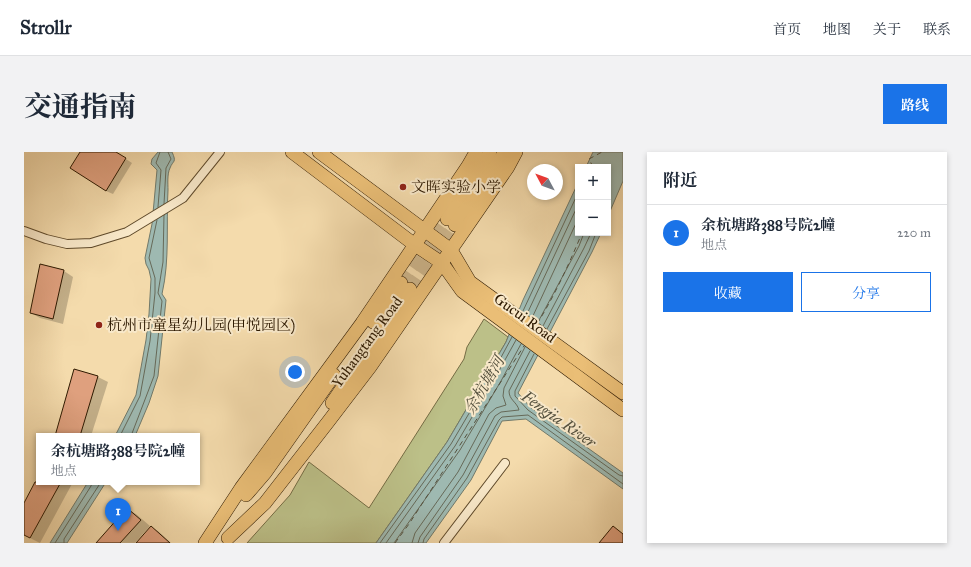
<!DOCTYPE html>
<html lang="zh">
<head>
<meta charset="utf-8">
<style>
	body { margin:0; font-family:"IM FELL Great Primer","Noto Serif SC",serif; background:#f2f2f3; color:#1f2937 }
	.controls { position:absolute; right:12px; top:12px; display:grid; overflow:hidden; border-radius:0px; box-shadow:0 2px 6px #0003 }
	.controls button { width:36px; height:36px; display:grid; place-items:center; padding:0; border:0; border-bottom:1px solid #e0e1e3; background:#fff; color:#1f2937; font:20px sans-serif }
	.compass { position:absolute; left:503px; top:12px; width:36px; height:36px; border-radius:50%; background:#fff; box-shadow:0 2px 6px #0003; rotate:311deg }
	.you { position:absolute; left:271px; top:220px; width:14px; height:14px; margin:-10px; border:3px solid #fff; border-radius:50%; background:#1a73e8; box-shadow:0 0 0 6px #1a73e833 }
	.badge { display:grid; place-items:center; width:26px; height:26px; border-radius:50%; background:#1a73e8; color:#fff; font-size:13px; font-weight:700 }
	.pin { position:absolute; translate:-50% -33px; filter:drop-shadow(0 1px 2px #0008) }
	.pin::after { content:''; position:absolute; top:21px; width:14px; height:12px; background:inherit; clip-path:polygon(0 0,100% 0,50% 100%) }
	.popup { position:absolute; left:12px; top:281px; width:164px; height:52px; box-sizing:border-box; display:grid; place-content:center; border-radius:0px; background:#fff; filter:drop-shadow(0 1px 3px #0005); font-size:13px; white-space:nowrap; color:#747a83 }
	.popup b { font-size:15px; color:#1f2937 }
	.popup::after { content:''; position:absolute; left:50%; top:100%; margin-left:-8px; border:8px solid transparent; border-top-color:#fff }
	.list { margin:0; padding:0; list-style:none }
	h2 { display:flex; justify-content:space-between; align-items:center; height:52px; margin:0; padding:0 16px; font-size:17px }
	h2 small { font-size:13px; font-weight:400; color:#747a83 }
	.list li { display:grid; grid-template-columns:26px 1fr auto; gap:12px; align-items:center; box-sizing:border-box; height:56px; padding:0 16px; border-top:1px solid #e0e1e3 }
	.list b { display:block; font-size:15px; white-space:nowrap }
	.list p { margin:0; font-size:13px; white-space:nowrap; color:#747a83 }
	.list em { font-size:13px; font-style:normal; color:#747a83 }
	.actions { display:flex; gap:8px; padding:12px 16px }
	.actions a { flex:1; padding:9px 0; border:1px solid #1a73e8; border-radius:0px; text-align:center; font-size:14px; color:#1a73e8 }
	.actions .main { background:#1a73e8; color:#fff }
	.map { position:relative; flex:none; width:599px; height:391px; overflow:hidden; border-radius:0px }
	header { display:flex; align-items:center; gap:24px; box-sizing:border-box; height:56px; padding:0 20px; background:#fff; border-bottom:1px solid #e0e1e3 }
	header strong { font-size:19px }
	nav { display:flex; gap:22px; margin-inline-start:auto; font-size:14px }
	.intro { display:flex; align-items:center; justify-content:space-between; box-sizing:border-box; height:96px; padding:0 24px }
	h1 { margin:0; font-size:28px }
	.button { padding:10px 18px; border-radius:0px; background:#1a73e8; color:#fff; font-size:14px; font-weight:700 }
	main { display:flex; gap:24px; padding:0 24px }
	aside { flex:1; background:#fff; border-radius:0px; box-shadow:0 2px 6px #0003 }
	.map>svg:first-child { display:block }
	.green { fill:#bcc088; stroke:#746c44 }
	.water { fill:#9eb9b1; stroke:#71796a }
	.shadow { fill:#0003 }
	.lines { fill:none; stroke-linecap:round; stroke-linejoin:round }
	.shore { stroke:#666958; stroke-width:1 }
	.ferry { stroke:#55513e; stroke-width:1; stroke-dasharray:5 4; stroke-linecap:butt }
	.building { fill:#dfa07e; stroke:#2d1900 }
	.primary-tunnel { stroke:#ccb48a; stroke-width:13; stroke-dasharray:13 6; stroke-linecap:butt }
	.street-casing { stroke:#5f4a2b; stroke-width:10 }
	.primary-casing { stroke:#2d1900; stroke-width:14 }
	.street { stroke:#f8e8c9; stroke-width:8 }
	.primary { stroke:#eabe76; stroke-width:13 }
	.poi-dot { fill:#8f2418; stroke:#f8e8c9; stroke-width:1.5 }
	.labels { text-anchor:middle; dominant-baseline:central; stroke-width:4; stroke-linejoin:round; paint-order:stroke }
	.poi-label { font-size:15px; fill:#2d1900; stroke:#f8e8c9; text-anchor:start }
	.street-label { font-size:15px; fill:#2d1900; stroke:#f8e8c9 }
	.water-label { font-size:16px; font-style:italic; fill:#55513e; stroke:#f8e8c9 }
</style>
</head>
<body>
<header>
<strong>Strollr</strong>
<nav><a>首页</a><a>地图</a><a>关于</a><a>联系</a></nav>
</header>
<div class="intro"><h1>交通指南</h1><a class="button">路线</a></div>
<main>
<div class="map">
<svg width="599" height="391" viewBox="0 0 599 391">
	<rect width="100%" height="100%" fill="#f4dbac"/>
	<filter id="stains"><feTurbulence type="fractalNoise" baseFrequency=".005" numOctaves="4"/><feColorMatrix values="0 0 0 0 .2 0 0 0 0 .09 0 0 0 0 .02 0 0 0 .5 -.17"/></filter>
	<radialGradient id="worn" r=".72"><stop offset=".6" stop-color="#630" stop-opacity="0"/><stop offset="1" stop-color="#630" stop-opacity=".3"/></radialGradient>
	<path class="green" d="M 460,167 L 484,185 L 482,190 L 423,290 L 352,391 L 223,391 L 266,343 L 285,310 L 345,356 L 440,207 L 443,195 Z"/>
	<g class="water">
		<path d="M 134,0 L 148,0 C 153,11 149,8 146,16 C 143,22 144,32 144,38 C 142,73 146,107 138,142 L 142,148 L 134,224 L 125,251 L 111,284 L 91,284 L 112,243 L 122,188 L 125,162 L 127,127 L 125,118 L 122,112 L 121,106 L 128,72 L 133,18 L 127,12 L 128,7 Z"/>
		<path d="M 569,0 L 599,0 L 599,29 L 584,64 L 584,15 L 562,15 Z"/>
		<path d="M 554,31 L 554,81 L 577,81 L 568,100 L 494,241 L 506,255 L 599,321 L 599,337 L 502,267 L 478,269 L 447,328 L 402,391 L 352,391 L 423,290 L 482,190 L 499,148 Z"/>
		<path d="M 64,330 L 82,330 L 43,391 L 26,391 Z"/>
	</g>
	<g class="shadow">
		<path d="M 57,0 L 91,0 L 108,11 L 89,42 L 82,39 Z"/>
		<path d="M 40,119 L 49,125 L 39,172 L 16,166 L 7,161 Z"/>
		<path d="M 51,218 L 74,225 L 84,230 L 67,284 L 32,284 Z"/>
		<path d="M 15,325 L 15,330 L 49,330 L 16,391 L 0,383 L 0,353 Z"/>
		<path d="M 103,357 L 112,362 L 126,374 L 111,391 L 73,391 Z"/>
		<path d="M 127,375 L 134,379 L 147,391 L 113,391 Z"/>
	</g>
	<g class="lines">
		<g class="shore">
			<path d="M 140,52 L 142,16 L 147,7 L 144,0"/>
			<path d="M 134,55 L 137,18 L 132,11 L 136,0"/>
			<path d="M 499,159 L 554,41"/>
			<path d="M 503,162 L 554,53"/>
			<path d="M 508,166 L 554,67"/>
			<path d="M 514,170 L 555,94 L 560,81"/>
			<path d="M 519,174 L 560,96 L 567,81"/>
			<path d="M 523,177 L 565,99 L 572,81"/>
			<path d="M 510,202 L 491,239 L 491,244 L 504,258 L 595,323 L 599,324"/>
			<path d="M 96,284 L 116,244 L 126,189 L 131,141 L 131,126 L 125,106 L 133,68"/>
			<path d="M 107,284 L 130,224 L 138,149 L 134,141 L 139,110 L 140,63"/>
			<path d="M 31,391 L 67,334 L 68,330"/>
			<path d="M 40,391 L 40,387 L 77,330"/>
			<path d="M 356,391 L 427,292 L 467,224 L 488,185"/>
			<path d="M 362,391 L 431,294 L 471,226 L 492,188"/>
			<path d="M 370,391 L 436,298 L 477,229 L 497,192"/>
			<path d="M 388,391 L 391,381 L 434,320 L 465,262 L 472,256 L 482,253 L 479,244 L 480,236 L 501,195"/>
			<path d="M 394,391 L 396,385 L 439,323 L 471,264 L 477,260 L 495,258 C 493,250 485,248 485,239 L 506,199"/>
			<path d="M 399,391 L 400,387 L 443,326 L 475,268 L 478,265 L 504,263 L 599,332"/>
		</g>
		<g class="ferry">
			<path d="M 569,15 L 565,7 L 578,0"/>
			<path d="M 513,172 C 531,143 545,112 558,81"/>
			<path d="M 371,391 L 385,372 L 500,194"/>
		</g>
	</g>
	<g class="building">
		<path d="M 56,0 L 92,0 L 102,6 L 82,39 L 46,16 Z"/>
		<path d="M 16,112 L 40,118 L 29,167 L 6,161 Z"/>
		<path d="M 50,217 L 74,224 L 56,284 L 31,284 Z"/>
		<path d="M 11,330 L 37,330 L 6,386 L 0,383 L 0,351 Z"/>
		<path d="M 103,356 L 117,368 L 96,391 L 72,391 Z"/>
		<path d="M 127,374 L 146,391 L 112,391 Z"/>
		<path d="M 589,374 L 599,382 L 599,391 L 575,391 Z"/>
	</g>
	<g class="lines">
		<g class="primary-tunnel">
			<path d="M 377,131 L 423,67"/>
			<path d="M 386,137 L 431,73"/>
		</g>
		<defs>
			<g id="street">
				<path d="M 0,79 L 22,87 L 43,92 L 67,91 L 103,80 L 159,46 L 196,0"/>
				<path d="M 420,391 L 481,311"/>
			</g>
			<g id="primary">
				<path d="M 268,0 L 391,93 L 418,111 L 438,139 L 599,258"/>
				<path d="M 295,0 L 427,98 L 446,130 L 599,241"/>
				<path d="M 423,67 L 450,26 L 466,0"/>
				<path d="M 431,73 L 481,0"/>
				<path d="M 349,170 L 377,131"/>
				<path d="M 308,251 L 386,137"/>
				<path d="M 222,343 L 241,321 L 310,223"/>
				<path d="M 204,386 L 241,351 L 304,270 L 346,215 L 484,15 L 492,0"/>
				<path d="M 181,391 L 217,336 L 338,171 L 444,14 L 452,0"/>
			</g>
		</defs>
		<use href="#street" class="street-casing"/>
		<use href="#primary" class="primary-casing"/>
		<use href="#street" class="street"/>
		<use href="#primary" class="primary"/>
	</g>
	<g class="poi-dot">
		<circle cx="379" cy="35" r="4"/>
		<circle cx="75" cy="173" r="4"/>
	</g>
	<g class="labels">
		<g class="poi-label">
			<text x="387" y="35">文晖实验小学</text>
			<text x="83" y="173">杭州市童星幼儿园(申悦园区)</text>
		</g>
		<g class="street-label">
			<text transform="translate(501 166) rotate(36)">Gucui Road</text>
			<text transform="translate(343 190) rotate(-54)">Yuhangtang Road</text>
		</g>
		<g class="water-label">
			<text transform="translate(460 233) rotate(-60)">余杭塘河</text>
			<text transform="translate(535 267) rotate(35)">Fengjia River</text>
		</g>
	</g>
	<rect width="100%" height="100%" filter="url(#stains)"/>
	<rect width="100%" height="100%" fill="url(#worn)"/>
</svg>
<div class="controls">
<button>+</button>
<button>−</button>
</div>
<svg class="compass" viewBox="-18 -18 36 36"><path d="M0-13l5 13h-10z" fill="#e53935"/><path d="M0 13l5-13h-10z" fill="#747a83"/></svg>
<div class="you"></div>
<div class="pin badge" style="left:94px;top:379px">1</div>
<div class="popup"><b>余杭塘路388号院2幢</b>地点</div>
</div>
<aside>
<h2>附近<small></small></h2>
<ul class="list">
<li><span class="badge">1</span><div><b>余杭塘路388号院2幢</b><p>地点</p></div><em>220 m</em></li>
</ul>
<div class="actions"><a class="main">收藏</a><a>分享</a></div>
</aside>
</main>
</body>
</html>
